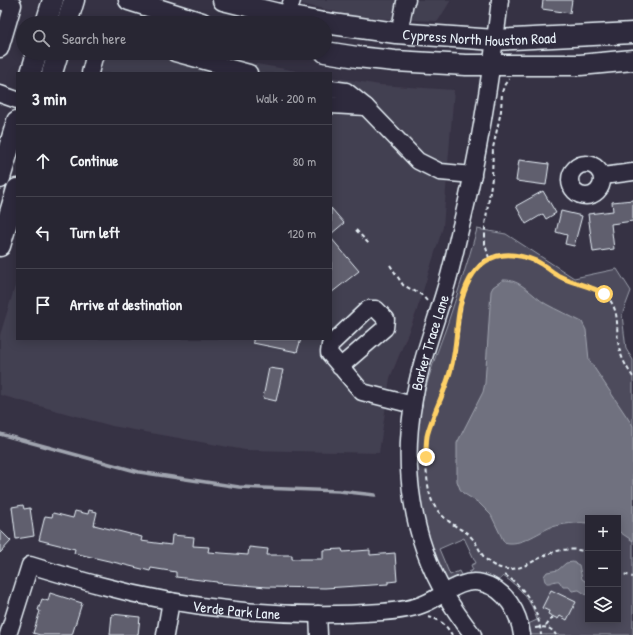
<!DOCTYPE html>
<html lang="en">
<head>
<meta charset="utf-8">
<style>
	body { margin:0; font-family:"Patrick Hand",sans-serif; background:#34323f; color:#f1f3f6 }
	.controls { position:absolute; right:12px; bottom:12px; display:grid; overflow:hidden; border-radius:0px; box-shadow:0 2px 10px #0003 }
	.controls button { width:36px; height:36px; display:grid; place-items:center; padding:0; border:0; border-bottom:1px solid #44434e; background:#282633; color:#f1f3f6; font:20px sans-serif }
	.stop { position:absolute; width:12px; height:12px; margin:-9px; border:3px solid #ffd166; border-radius:50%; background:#fff }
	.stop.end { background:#ffd166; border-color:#fff; box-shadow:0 1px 4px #0008 }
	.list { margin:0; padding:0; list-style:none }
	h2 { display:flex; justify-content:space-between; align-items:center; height:52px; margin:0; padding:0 16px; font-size:17px }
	h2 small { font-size:13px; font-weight:400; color:#a5a5ac }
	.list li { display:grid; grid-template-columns:26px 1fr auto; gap:12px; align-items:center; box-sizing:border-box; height:72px; padding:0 16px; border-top:1px solid #44434e }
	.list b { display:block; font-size:15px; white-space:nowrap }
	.list em { font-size:13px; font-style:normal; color:#a5a5ac }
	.icon { flex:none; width:22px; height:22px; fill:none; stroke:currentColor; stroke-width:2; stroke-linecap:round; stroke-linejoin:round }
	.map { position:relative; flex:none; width:633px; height:635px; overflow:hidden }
	.search { position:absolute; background:#282633; box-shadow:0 2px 10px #0003; left:16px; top:16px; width:316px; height:44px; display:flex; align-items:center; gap:10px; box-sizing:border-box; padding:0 14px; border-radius:22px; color:#a5a5ac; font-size:15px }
	.panel { position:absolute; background:#282633; box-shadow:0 2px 10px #0003; left:16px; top:72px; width:316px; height:268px; border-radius:0px }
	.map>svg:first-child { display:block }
	.built { fill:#433f51 }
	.green { fill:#4d4b5c; stroke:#9a9eaa; fill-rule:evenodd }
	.water { fill:#70717f; stroke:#a0a4af }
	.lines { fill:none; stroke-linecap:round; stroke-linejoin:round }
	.stream { stroke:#a0a4af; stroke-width:3.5 }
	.building { fill:#605e6e; stroke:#e8f1f8 }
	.minor-casing { stroke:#e8f1f8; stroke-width:19 }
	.major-casing { stroke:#e8f1f8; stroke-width:23 }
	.path { stroke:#e8f1f8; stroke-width:2; stroke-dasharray:4 3; stroke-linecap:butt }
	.minor { stroke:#2f2a3d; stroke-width:16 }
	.major { stroke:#2f2a3d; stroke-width:20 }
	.route { stroke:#ffd166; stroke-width:5 }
	.labels { text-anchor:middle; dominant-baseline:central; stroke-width:3.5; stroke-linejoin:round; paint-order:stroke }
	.street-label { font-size:15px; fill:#e8f1f8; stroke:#2f2a3d }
</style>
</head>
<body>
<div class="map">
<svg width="633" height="635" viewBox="0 0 633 635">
	<rect width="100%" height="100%" fill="#363244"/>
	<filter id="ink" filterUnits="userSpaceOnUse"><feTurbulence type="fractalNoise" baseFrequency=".025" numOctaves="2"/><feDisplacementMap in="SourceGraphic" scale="8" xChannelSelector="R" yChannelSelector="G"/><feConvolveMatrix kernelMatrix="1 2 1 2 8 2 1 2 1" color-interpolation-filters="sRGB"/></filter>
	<g filter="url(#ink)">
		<g class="built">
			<path d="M 284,0 L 451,0 L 438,21 L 363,18 Z"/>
			<path d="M 87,53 L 216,53 L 251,63 L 308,73 L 81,73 Z"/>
			<path d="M 331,77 L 380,85 L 454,90 L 443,227 L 416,313 L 390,378 L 379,453 L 245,450 L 112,426 L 0,395 L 0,335 L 17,280 L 17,339 L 331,339 Z"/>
		</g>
		<path class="green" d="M 477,229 L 506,234 L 574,278 L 617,269 L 631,291 L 622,315 L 626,349 L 633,360 L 633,635 L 530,635 L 528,624 L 537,620 C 532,601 520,587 503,576 L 498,582 L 470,575 L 469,572 L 473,570 L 471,565 L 476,563 L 464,538 L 439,549 L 450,575 L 459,571 L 462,577 L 449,582 C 438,574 434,554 430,542 C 418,505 413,466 418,427 C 422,393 434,360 446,328 C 457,295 468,262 477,229 ZM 588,518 L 618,518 L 618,620 L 588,620 Z"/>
		<g class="water">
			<path d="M 503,280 C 521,279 531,295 546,304 C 557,310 570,316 582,322 L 586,330 L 589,360 L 633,426 L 633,541 L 618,531 L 618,518 L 588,518 L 588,523 C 577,522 562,524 551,527 C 537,533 520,547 504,542 L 491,515 L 479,503 L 463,493 L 460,489 L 457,481 L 457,443 L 483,392 L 485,383 L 491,291 L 493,287 Z"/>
			<path d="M 573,562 L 579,565 L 582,579 L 588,583 L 588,596 L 579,590 L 572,591 L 569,587 L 563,587 L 559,581 C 552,580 545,589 544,576 L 547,572 L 558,570 L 566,563 Z"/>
		</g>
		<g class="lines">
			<path class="stream" d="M 0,434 L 139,472 L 239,487 L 339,491 L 375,495"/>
		</g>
		<g class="building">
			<path d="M 543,0 L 572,0 L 570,13 L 542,9 Z"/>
			<path d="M 519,160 L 549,164 L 546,185 L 516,181 Z"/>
			<path d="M 543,191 L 556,213 L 546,219 L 543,214 L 526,224 L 516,206 Z"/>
			<path d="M 633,200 L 633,221 L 611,224 L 614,249 L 593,252 L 588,214 L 613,211 L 612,202 Z"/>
			<path d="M 331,208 L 344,223 L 331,234 Z"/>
			<path d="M 561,211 L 582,216 L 574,246 L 565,244 L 567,235 L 556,232 Z"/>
			<path d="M 331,238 L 359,271 L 331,293 Z"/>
			<path d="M 253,339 L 301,339 L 297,352 L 253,343 Z"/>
			<path d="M 269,368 L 283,370 L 276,401 L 263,398 Z"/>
			<path d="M 23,505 L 24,509 L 30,508 L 34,536 L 16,539 L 12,507 Z"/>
			<path d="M 89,510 L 97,512 L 94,525 L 142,537 L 141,541 L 171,545 L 172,535 L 194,537 L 193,546 L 209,547 L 208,552 L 248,555 L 249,547 L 268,549 L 267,555 L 292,555 L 292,559 L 323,559 L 323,550 L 342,549 L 343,552 L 370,550 L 370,555 L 395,553 L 397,581 L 388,582 L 388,584 L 325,588 L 267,587 L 217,583 L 217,582 L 176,577 L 176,572 L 151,568 L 150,571 L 142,569 L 113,562 L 74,553 L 75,549 L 39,540 L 45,516 L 52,517 L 53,513 L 73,518 L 75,511 L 88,514 Z"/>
			<path d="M 0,530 L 11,541 L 0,553 Z"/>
			<path d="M 551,590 L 576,602 L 567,620 L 560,616 L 558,619 L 548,614 L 549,611 L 542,608 Z"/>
			<path d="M 50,593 L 82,603 L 72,635 L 40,635 L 33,633 L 40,611 L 38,610 L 42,599 L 48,601 Z"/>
			<path d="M 112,614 L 140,617 L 138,635 L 110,635 Z"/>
		</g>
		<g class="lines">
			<defs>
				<g id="minor">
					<path d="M 0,1 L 13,5 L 0,49"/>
					<path d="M 287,16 L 292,0"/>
					<path d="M 399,34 L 405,2 L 407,0"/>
					<path d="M 175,53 L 249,73"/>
					<path d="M 90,73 L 94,57 L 98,53"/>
					<path d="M 331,89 L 346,91 L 366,107 L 418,161 L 440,172 L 473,175"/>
					<path d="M 0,94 L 17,100"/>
					<path d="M 331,105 L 366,107"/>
					<circle cx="586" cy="180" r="16"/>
					<path d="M 603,176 L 633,172"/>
					<path d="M 340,367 L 385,328 L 386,319 L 376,309 L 368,309 L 330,345 L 329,353 L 362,392 L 413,405"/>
					<path d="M 318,614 L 319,635"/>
					<path id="s1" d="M 8,635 L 30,565 C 53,572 76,579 99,585 C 190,610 289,619 382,612 C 396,611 413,609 426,603 C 444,595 461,578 482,583 C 506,589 519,613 522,635"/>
					<path d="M 165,635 L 171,601"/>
					<path id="s2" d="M 473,635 C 463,622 453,608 445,594 C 412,539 402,467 413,405 C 419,365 434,328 445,290 C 452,268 456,245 462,222 C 480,149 491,75 500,0"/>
				</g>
				<g id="major">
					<path d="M 129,0 L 202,23"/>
					<path d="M 223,0 L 287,16 L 323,23"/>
					<path d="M 46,23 L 53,0"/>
					<path d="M 67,23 L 74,0"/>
					<path id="s3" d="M 325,23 L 396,33 L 495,40 L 633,33"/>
					<path d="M 325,52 L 357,57 L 395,61 L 466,65 L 580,65 L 633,60"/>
					<path d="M 31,73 L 37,53"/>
					<path d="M 52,73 L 58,53"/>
					<path d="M 0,178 L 17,121"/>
					<path d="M 0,246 L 17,189"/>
				</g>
			</defs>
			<use href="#minor" class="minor-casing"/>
			<use href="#major" class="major-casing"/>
			<g class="path">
				<path d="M 356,230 L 370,245"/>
				<path d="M 489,258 L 485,244 L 485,225 L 492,178 L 493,148 L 501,111 L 502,92 L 505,84 L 509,79"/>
				<path d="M 390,265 L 403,285 L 422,295 L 428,302"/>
				<path d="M 588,553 C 575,547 558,549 546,555 C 528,563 514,576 493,565 C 479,556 480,546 471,537 C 468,533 464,531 460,529 C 446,520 434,511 430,495 C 426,479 425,455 427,439 C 428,428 433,417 438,407 C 443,394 448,380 452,366 C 461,335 455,305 472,276 C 476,269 480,263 487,259 C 502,251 524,255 539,263 C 547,267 553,273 561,277 C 576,285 597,285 609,299 C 621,314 615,330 619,347 C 621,358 627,368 633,377"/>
				<path d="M 618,572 L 633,577"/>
				<path d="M 505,575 C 526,588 539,610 541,635"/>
				<path d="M 428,617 C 440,619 446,625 452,635"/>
				<path d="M 546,626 L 553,617"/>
				<path d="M 535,628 C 545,627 550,626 556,635"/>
			</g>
			<use href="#minor" class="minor"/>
			<use href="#major" class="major"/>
		</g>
	</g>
	<g class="lines" filter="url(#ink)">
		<path class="route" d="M 426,457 C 426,450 426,443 427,436 C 429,427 433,418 436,410 C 442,395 449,380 452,364 C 457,345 456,326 460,307 C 469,265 493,243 536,261 C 544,265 551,271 559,276 C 573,284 590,285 604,294"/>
	</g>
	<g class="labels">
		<g class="street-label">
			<text stroke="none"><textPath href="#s3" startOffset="155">Cypress North Houston Road</textPath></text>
			<text stroke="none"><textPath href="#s2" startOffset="310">Barker Trace Lane</textPath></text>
			<text stroke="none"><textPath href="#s1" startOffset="285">Verde Park Lane</textPath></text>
		</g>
	</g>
</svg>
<div class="controls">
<button>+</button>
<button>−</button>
<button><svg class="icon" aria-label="layers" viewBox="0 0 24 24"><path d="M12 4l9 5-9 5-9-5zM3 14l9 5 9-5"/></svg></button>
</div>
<div class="stop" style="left:604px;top:294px"></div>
<div class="stop end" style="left:426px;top:457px"></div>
<div class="search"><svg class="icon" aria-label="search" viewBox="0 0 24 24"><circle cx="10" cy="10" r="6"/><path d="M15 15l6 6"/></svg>Search here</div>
<section class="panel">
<h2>3 min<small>Walk · 200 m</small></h2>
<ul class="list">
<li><svg class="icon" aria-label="ahead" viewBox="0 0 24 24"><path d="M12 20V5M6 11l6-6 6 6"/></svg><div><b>Continue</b></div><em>80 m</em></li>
<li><svg class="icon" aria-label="left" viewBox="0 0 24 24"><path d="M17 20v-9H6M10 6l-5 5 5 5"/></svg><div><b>Turn left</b></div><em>120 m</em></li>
<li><svg class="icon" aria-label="arrive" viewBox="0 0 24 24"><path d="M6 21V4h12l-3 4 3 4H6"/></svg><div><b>Arrive at destination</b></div></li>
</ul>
</section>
</div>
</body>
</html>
